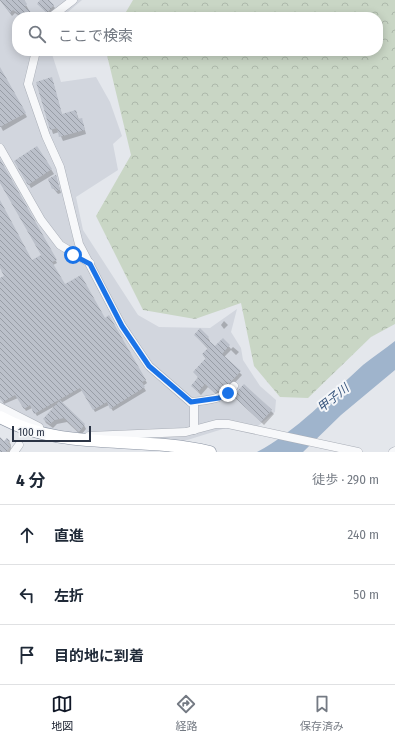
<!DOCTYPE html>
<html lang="ja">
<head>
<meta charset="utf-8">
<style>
	body { margin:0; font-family:"Fira Sans Condensed","Noto Sans JP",sans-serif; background:#f2f2f3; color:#1f2937 }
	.scale { position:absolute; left:12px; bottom:10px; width:79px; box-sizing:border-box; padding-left:4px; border:2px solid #2b3445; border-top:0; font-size:11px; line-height:14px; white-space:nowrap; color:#2b3445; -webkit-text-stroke:3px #f4f6f9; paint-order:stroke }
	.stop { position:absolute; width:12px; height:12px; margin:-9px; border:3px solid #1a73e8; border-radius:50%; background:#fff }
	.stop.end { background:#1a73e8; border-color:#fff; box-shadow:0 1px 4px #0008 }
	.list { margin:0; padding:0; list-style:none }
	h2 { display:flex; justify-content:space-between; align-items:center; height:52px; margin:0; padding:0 16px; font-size:17px }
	h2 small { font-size:13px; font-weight:400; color:#747a83 }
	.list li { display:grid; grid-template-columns:26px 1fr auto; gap:12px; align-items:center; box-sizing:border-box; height:60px; padding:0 16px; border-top:1px solid #e0e1e3 }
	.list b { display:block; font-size:15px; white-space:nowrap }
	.list em { font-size:13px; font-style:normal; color:#747a83 }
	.icon { flex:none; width:22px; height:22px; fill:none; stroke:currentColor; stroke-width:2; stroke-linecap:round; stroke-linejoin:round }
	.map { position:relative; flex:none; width:395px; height:452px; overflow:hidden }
	.search { position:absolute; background:#fff; box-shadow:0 2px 10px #0003; left:12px; right:12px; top:12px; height:44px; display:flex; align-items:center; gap:10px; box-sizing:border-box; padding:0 14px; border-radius:16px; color:#747a83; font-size:15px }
	.sheet { height:232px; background:#fff }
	nav { display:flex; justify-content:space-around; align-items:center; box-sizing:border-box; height:56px; border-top:1px solid #e0e1e3; background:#fff; font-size:11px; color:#747a83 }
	nav a { display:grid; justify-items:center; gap:2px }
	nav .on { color:#111827 }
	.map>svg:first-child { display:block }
	.built { fill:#d2d6de }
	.forest { fill:url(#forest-crowns) }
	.water { fill:#9fb4cc }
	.shadow { fill:#0003 }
	.building { fill:url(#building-back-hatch) }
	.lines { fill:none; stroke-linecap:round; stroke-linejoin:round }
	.minor-casing { stroke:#a9aeb7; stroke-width:9 }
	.highway-casing { stroke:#8b94a3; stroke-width:13 }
	.minor { stroke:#f7f8fa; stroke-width:8 }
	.highway { stroke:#fff; stroke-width:12 }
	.route { stroke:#1a73e8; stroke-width:5 }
	.labels { text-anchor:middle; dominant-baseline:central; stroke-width:4; stroke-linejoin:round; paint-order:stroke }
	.water-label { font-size:12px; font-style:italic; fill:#34527a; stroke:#f4f6f9 }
</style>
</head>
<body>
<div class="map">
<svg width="395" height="452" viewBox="0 0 395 452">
	<defs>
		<pattern id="forest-crowns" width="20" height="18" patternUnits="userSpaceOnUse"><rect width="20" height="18" fill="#c9d6c5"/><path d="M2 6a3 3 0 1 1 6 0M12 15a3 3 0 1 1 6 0" fill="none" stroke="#adb8ab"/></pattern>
		<pattern id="building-back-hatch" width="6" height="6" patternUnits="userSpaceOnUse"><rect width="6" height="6" fill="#bbc0ca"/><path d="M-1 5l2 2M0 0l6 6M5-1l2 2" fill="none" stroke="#989da6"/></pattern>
	</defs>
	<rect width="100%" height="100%" fill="#e4e7ec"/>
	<path class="built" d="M 0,0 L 82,0 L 62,17 L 17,17 L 17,51 L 51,51 L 61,82 L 96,77 L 110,102 L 122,136 L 113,144 L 118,170 L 76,197 L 83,230 L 138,315 L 159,327 L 210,328 L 237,309 L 231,332 L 241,348 L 243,360 L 260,386 L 276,400 L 275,412 L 258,426 L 255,433 L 226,428 L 184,441 L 63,437 L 0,411 Z"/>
	<path class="forest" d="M 133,0 L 395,0 L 395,324 L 371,337 L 308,398 L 280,397 L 254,366 L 241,303 L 195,319 L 143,310 L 96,216 L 131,155 L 106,51 L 378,51 L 378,17 L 123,17 Z"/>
	<path class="water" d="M 395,341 L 395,370 L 341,415 L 303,452 L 257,452 C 297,431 330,395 363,365 C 373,357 385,349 395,341 Z"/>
	<g class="shadow">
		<path d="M 0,0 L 23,0 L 33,17 L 21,17 L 15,13 L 12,16 Z"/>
		<path d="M 42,0 L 48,0 L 55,8 L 49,15 L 38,4 Z"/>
		<path d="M 0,69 L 27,117 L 3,131 L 0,125 Z"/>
		<path d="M 37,82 L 53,82 L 62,115 L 76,111 L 79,120 L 81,119 L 83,123 L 86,134 L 63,141 L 59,132 L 53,134 Z"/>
		<path d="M 37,147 L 54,174 L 31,188 L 15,161 Z"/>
		<path d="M 0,161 L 57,263 L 53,265 L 64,286 L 104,319 L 109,317 L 147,383 L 143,386 L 146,391 L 113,411 L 109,405 L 95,412 L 83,390 L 61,403 L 84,425 L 86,429 L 81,435 L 67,422 L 57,424 L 53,428 L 46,423 L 44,419 L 55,406 L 37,416 L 32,408 L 26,411 L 18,398 L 4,404 L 0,397 L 0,279 L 5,276 L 0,266 L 0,202 L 32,261 L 42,255 L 0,181 Z"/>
		<path d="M 56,177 L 61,193 L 58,194 L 53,188 Z"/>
		<path d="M 224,321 L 228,325 L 224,329 L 221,325 Z"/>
		<path d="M 195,335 L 208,338 L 210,341 L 209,342 L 215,348 L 223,339 L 231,349 L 233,347 L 239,352 L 236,355 L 231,350 L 224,357 L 242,375 L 228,390 L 218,396 L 208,387 L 201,395 L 192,386 L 199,378 L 194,372 L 206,359 L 203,355 L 208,349 Z"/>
		<path d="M 234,396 L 271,411 L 274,414 L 264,425 Z"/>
		<path d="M 0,439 L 4,442 L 9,441 L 11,445 L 11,452 L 0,452 Z"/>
	</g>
	<g class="building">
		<path d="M 0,0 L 24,0 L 27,4 L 25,7 L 32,13 L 28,17 L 23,17 L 13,10 L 10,13 Z"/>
		<path d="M 40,0 L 49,0 L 54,5 L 47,13 L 37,4 Z"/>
		<path d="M 0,67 L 26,113 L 0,127 Z"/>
		<path d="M 52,77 L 62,114 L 76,110 L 78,119 L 82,118 L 85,130 L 59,137 L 57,128 L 50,130 L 36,82 Z"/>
		<path d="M 37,146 L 52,169 L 28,185 L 14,161 Z"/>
		<path d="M 0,159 L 57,260 L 52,262 L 65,284 L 81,275 L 105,318 L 109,315 L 146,380 L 142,382 L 145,387 L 110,409 L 107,402 L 93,410 L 80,388 L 34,414 L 30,405 L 24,409 L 15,395 L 3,402 L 0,399 L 0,278 L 4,276 L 0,268 L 0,200 L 32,260 L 41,255 L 0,183 Z"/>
		<path d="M 56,175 L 60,190 L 56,191 L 54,188 L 52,189 L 48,179 Z"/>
		<path d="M 200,328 L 209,337 L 207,339 L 215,346 L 223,338 L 230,345 L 222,354 L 241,371 L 226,387 L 215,393 L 205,384 L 198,392 L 191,386 L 198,377 L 193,372 L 206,358 L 202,354 L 208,348 L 194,335 Z"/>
		<path d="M 244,384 L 272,410 L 261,422 L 233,396 Z"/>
		<path d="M 60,400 L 85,424 L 79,432 L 64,418 L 55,420 L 50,424 L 43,419 Z"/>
		<path d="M 0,437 L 4,441 L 7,438 L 10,441 L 8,443 L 11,446 L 6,452 L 0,452 Z"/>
	</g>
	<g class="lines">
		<defs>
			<g id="minor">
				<path d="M 51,17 L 73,0"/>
				<path d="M 36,51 L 28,84 L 46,136 L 60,167 L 79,244 L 122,326 L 149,366 L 194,405 L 194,430"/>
				<path d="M 0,148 L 41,220 L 60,245 L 90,263"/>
				<path d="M 191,402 C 208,400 223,400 234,386"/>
				<path d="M 0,407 L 39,427"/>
				<path d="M 89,436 L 186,432 L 216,424 L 228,424 L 358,452"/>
				<path d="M 14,452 L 19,445"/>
				<path d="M 393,452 L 395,451"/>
			</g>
			<path id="highway" d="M 0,417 C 62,452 140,435 210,452"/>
		</defs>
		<use href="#minor" class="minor-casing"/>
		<use href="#highway" class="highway-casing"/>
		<use href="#minor" class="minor"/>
		<use href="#highway" class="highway"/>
	</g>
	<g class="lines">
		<path class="route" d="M 73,255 L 90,264 L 122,326 L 149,366 L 191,402 L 219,398 L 228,393"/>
	</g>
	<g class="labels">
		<g class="water-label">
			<text transform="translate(333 398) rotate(-39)">甲子川</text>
		</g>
	</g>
</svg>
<div class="scale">100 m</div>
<div class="stop" style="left:73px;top:255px"></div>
<div class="stop end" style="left:228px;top:393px"></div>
<div class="search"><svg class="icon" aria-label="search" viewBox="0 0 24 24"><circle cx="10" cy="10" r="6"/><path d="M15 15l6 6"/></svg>ここで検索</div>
</div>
<section class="sheet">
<h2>4 分<small>徒歩 · 290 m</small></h2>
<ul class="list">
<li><svg class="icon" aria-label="ahead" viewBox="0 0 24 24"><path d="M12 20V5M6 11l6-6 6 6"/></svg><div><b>直進</b></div><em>240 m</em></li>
<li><svg class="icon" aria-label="left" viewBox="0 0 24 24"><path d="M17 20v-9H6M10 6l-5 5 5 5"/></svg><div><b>左折</b></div><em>50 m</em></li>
<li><svg class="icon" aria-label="arrive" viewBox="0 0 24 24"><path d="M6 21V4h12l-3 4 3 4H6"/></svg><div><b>目的地に到着</b></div></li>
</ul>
</section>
<nav>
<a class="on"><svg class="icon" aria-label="map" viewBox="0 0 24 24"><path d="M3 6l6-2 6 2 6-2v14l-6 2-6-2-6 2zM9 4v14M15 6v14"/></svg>地図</a>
<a><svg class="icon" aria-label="directions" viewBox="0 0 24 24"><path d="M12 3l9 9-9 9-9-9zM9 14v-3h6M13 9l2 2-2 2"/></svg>経路</a>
<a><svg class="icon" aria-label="saved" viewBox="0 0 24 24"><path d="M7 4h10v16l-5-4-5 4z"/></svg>保存済み</a>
</nav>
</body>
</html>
